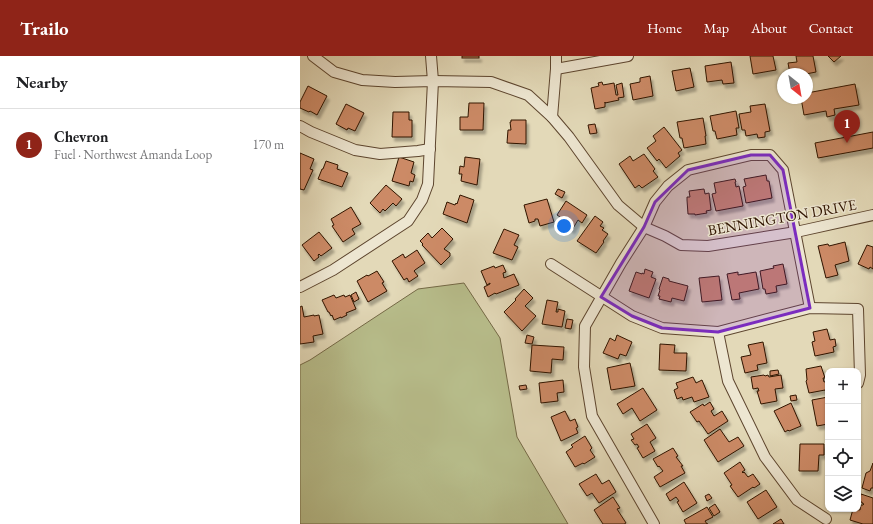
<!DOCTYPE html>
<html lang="en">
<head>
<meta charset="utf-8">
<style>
	body { margin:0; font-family:"EB Garamond",serif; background:#f2f2f2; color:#202124 }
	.controls { position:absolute; right:12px; bottom:12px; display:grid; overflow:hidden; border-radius:8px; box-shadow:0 1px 3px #0004 }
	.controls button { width:36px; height:36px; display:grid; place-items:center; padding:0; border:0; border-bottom:1px solid #e0e0e0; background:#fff; color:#202124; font:20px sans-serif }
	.compass { position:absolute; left:477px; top:12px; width:36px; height:36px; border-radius:50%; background:#fff; box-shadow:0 1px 3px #0004; rotate:149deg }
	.you { position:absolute; left:264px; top:170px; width:14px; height:14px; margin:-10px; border:3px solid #fff; border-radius:50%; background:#1a73e8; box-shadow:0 0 0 6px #1a73e833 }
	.badge { display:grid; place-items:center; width:26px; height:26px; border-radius:50%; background:#8f2418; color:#fff; font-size:13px; font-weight:700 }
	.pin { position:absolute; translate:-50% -33px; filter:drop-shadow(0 1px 2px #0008) }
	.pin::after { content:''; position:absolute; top:21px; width:14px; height:12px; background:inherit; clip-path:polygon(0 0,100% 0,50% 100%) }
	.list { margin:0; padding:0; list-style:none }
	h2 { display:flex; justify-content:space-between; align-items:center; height:52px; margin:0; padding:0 16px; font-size:17px }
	h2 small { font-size:13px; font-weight:400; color:#757577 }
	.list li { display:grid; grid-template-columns:26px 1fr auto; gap:12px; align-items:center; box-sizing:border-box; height:72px; padding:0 16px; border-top:1px solid #e0e0e0 }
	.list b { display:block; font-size:15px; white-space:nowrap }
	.list p { margin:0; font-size:13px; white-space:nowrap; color:#757577 }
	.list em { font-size:13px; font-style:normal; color:#757577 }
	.icon { flex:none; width:22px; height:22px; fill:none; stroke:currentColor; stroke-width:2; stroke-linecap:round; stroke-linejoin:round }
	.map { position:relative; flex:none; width:573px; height:468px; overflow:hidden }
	header { display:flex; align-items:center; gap:24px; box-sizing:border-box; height:56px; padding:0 20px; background:#8f2418; color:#fff }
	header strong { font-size:19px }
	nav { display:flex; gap:22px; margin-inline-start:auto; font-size:14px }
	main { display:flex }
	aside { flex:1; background:#fff }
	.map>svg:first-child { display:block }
	.green { fill:#b8be8c; stroke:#746946 }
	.building { fill:#cc8a66; stroke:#301400; filter:url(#shadow) }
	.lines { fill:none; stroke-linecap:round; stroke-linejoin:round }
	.minor-casing { stroke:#5d452e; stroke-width:12 }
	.minor { stroke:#ede6d1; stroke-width:10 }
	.marked { fill:#7b2cbf; fill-opacity:0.2; stroke:#7b2cbf; stroke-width:3; stroke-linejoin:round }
	.labels { text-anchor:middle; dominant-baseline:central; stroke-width:3; stroke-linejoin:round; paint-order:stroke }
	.street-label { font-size:15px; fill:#301400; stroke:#ede6d1 }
</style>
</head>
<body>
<header>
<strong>Trailo</strong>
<nav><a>Home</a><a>Map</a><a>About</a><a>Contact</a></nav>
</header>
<main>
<aside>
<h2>Nearby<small></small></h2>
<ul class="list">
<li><span class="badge">1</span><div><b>Chevron</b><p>Fuel · Northwest Amanda Loop</p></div><em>170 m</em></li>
</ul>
</aside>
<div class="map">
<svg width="573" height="468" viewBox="0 0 573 468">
	<defs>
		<filter id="shadow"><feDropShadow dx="2.5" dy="4" stdDeviation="1" flood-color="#0004"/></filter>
	</defs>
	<rect width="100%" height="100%" fill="#e3d9b8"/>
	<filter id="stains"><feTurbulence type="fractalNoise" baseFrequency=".005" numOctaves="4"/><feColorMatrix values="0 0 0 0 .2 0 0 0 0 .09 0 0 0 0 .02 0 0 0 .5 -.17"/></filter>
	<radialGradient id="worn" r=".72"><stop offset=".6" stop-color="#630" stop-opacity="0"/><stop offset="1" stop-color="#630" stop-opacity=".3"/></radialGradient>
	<path class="green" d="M 164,227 L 200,282 L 217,381 L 268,468 L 0,468 L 0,309 L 10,304 L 118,233 Z"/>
	<g class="building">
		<rect x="162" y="0" width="17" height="2"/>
		<path d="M 450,0 L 473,0 L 476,14 L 453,18 Z"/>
		<path d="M 496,0 L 513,0 L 516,16 L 506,18 L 490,18 L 488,7 L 497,6 Z"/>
		<path d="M 528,0 L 541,0 L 534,6 Z"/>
		<path d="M 431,6 L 434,27 L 423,28 L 422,24 L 407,26 L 405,10 Z"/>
		<path d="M 390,12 L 394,31 L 376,35 L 372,15 Z"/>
		<path d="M 350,20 L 353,40 L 333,44 L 330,28 L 340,26 L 340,22 Z"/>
		<path d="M 302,26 L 303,29 L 314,27 L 316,39 L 318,39 L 316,29 L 322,27 L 324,41 L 318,42 L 319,44 L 305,47 L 305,46 L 305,51 L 295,53 L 291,32 L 299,30 L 298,27 Z"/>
		<path d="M 555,28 L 559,49 L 534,53 L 535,59 L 527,61 L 526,55 L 504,59 L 501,42 L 507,42 L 507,37 Z"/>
		<path d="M 8,30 L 27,40 L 17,59 L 10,55 L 9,56 L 0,52 L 0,46 Z"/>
		<path d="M 169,47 L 184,47 L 183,74 L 160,74 L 160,61 L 168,61 Z"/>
		<path d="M 46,48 L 64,57 L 55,75 L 48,72 L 47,74 L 36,68 Z"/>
		<path d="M 465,48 L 470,75 L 465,76 L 465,81 L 458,82 L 457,78 L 446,80 L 445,74 L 442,74 L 439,58 L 451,56 L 450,50 Z"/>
		<path d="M 436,55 L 439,72 L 436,72 L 437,79 L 417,83 L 415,75 L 413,75 L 410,60 Z"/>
		<path d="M 93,56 L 109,56 L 109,64 L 112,64 L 112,81 L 92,81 Z"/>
		<path d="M 403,62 L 406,80 L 405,80 L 406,88 L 384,92 L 382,82 L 380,82 L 377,66 Z"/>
		<path d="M 211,64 L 226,64 L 226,88 L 207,87 L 208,74 L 211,74 L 210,66 L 211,66 Z"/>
		<path d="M 295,68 L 297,77 L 290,78 L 288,69 Z"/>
		<path d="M 364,71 L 382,94 L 378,97 L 380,100 L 366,112 L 359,103 L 357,105 L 347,92 L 356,85 L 353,80 Z"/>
		<path d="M 573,76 L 573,92 L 518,102 L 515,87 Z"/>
		<path d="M 0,97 L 14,103 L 10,113 L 13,114 L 4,134 L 0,133 Z"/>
		<path d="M 344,98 L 355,113 L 353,115 L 358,121 L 342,132 L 339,129 L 335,132 L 319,108 L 330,100 L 333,105 Z"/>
		<path d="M 99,101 L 114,106 L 111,117 L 115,119 L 113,126 L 110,125 L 109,130 L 92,125 Z"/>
		<path d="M 165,101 L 180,103 L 177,129 L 161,125 L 162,118 L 159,118 L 160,110 L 164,111 Z"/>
		<path d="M 26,105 L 38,109 L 37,113 L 48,117 L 42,131 L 18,123 L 22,113 L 23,113 Z"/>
		<path d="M 466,119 L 467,125 L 469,125 L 472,142 L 446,147 L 443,131 L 446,130 L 444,123 Z"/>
		<path d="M 435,123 L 436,126 L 435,126 L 436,131 L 439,130 L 443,150 L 416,155 L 412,138 L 416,137 L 414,127 Z"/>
		<path d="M 86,129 L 102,143 L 96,150 L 93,147 L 85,155 L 83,153 L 80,157 L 70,147 Z"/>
		<path d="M 258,133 L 265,136 L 262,142 L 255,138 Z"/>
		<path d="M 404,133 L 405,138 L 409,137 L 411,154 L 406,155 L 407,157 L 395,159 L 395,158 L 388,158 L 387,144 L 387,141 L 390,141 L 389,135 Z"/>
		<path d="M 160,139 L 174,144 L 167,167 L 143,158 L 147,146 L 155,149 L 156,147 L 157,148 Z"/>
		<path d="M 247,143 L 254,166 L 240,170 L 238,163 L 235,163 L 235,165 L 229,167 L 224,149 Z"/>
		<path d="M 266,145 L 287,159 L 282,167 L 278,164 L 272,174 L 264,168 L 266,165 L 257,159 Z"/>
		<path d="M 51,151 L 61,168 L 52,173 L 55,178 L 43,186 L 32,170 L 34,169 L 31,163 Z"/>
		<path d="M 295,160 L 303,166 L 300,170 L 304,172 L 302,174 L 308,178 L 303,185 L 304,186 L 296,197 L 277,185 Z"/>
		<path d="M 142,172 L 153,183 L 144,193 L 150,197 L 150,200 L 141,209 L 122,189 L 123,188 L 120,185 L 128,177 L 132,182 Z"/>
		<path d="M 204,173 L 219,179 L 214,189 L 218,191 L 212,204 L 193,197 Z"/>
		<path d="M 19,176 L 32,192 L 21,200 L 19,198 L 18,199 L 19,201 L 14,205 L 2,189 Z"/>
		<path d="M 545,186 L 549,205 L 535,209 L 538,219 L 526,222 L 518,190 L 528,188 L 529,190 Z"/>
		<path d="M 567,189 L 573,191 L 573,213 L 570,211 L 569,213 L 558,208 Z"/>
		<path d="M 117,194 L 125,207 L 115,214 L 114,215 L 118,220 L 109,226 L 107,222 L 104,224 L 92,205 L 103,198 L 105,202 Z"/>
		<path d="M 483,208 L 487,228 L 476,230 L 477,236 L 466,238 L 465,233 L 463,233 L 460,215 L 474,212 L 473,210 Z"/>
		<path d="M 203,209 L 206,216 L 203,217 L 204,222 L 214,218 L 219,229 L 196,238 L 195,237 L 188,241 L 184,231 L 190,228 L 190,227 L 187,229 L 181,215 L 194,210 L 195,212 Z"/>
		<path d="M 345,213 L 353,216 L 351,221 L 356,223 L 349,242 L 329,235 L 336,216 L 342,218 L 342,217 L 344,218 Z"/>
		<path d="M 77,215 L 84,226 L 82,227 L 87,235 L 68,246 L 57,225 L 67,219 L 68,220 Z"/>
		<path d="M 438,216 L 438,219 L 456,216 L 459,233 L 439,237 L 440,243 L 432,244 L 427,218 Z"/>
		<path d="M 419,220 L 422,244 L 402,246 L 399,222 Z"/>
		<path d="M 363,221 L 369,223 L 369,225 L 388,230 L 384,245 L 372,242 L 371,246 L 359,243 L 360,240 L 358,240 L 360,234 L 359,233 Z"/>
		<path d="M 224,233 L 233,242 L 225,250 L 236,260 L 222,275 L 204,256 L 216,244 L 215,243 Z"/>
		<path d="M 56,236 L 59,243 L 54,246 L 51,239 Z"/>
		<path d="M 34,239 L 36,242 L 44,239 L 45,241 L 50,239 L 56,253 L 46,257 L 47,259 L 41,262 L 41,261 L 34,264 L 32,259 L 31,260 L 29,256 L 28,256 L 22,244 Z"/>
		<path d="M 247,244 L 258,246 L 256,256 L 258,256 L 258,253 L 265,255 L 262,271 L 242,268 Z"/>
		<path d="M 2,250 L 4,261 L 14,259 L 14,260 L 19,259 L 23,278 L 13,280 L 14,286 L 0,288 L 0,251 Z"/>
		<path d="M 267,263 L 273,264 L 271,273 L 265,272 Z"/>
		<path d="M 527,273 L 530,284 L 535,283 L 536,290 L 533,291 L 534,296 L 515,300 L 512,286 L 515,285 L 513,276 Z"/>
		<path d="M 227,279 L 234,281 L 232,288 L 225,287 Z"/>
		<path d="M 317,279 L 332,286 L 326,300 L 320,298 L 318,303 L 303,297 L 310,282 L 315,285 Z"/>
		<path d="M 463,286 L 467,307 L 457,309 L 458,314 L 445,317 L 441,301 L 451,299 L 448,289 Z"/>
		<path d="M 360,288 L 375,289 L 374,297 L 387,297 L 386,315 L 359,314 Z"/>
		<path d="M 232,289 L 264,291 L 263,304 L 252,303 L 251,317 L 230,315 Z"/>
		<path d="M 330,307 L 335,330 L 311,334 L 307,312 Z"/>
		<path d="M 521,310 L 525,322 L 523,322 L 524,326 L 528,325 L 528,337 L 526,337 L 525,334 L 509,337 L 506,325 L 507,324 L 506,313 Z"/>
		<path d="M 478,314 L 479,318 L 470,320 L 470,315 Z"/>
		<path d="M 464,319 L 465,320 L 468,319 L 469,321 L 481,319 L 483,332 L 475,333 L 477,345 L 461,348 L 457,335 L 459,335 L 458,332 L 453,333 L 451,321 Z"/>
		<path d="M 393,321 L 396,327 L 402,324 L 409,341 L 394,346 L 392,341 L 383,344 L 382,341 L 377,343 L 374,334 L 378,332 L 376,327 Z"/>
		<path d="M 263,324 L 264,336 L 257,337 L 258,345 L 241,347 L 239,327 Z"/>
		<path d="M 226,329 L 227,333 L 220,334 L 219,330 Z"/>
		<path d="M 343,332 L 357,354 L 340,365 L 332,352 L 323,358 L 317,348 Z"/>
		<path d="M 496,339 L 497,344 L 491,345 L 490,340 Z"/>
		<path d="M 528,341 L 528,368 L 517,370 L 512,344 Z"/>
		<path d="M 410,346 L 414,353 L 411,355 L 414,360 L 422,355 L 428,365 L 408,378 L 399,365 L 397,366 L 390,356 L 403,348 L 404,350 Z"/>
		<path d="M 491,347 L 501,370 L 489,375 L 488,374 L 485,376 L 474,355 Z"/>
		<path d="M 265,355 L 270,365 L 275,363 L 278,371 L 276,372 L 278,377 L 261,385 L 251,361 Z"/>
		<path d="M 347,368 L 356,382 L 350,386 L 355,395 L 343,402 L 337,392 L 339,391 L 337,388 L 335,389 L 331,384 L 334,383 L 331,378 Z"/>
		<path d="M 420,373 L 429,386 L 438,381 L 444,390 L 418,406 L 404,384 Z"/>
		<path d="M 285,380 L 292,392 L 290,394 L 295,401 L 284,408 L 283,407 L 275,411 L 266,396 L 273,391 L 271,389 Z"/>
		<path d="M 500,388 L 524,388 L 524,399 L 519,399 L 518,415 L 499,415 Z"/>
		<path d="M 373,392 L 378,400 L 376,401 L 383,410 L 381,410 L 385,417 L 360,431 L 354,421 L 363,415 L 359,410 L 358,411 L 353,403 Z"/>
		<path d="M 440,406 L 445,414 L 442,416 L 443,417 L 444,416 L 448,421 L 453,418 L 460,428 L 454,432 L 453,431 L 438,441 L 430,430 L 432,429 L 424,417 Z"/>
		<path d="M 573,407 L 573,432 L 571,432 L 570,435 L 562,432 L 566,417 L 570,415 Z"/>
		<path d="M 296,418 L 302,428 L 309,424 L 316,436 L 299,447 L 292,437 L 287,440 L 279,428 Z"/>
		<path d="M 384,426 L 397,447 L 383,456 L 377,446 L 379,445 L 376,441 L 370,445 L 366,438 Z"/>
		<path d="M 466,434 L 477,451 L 458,463 L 447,446 Z"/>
		<path d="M 409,438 L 412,442 L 407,445 L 405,440 Z"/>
		<path d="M 561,438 L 573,442 L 573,468 L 563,468 L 550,464 L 553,453 L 560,454 L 561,449 L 563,449 L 564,448 L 562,447 L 562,446 L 559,446 Z"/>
		<path d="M 313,441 L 320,452 L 317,453 L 326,467 L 324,468 L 303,468 L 294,454 Z"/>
		<path d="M 415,448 L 420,456 L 414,460 L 409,452 Z"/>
		<path d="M 407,451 L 413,461 L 405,465 L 407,468 L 408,468 L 386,468 L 384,464 Z"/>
		<path d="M 481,463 L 484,468 L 473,468 Z"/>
	</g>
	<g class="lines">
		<defs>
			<g id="minor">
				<path d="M 13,0 L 34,16 L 62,24 L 95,26 L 133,25 L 191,26 L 228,39 L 252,61 L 269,81 L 318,149 L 344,171 L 365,180 L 381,189 L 408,190 L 496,176 L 573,159"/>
				<path d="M 256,13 L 328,0"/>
				<path d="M 252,61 L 256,13 L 256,0"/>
				<path d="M 0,70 L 11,76 L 55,94 L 80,98 L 118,95 L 130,93"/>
				<path d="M 251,208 L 332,260 L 362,272 L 418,276 L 510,252 L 558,253 L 560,319 L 558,327"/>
				<path d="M 0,231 L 33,214 L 108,165 L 122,144 L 128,128 L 133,25 L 131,0"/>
				<path d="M 418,276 L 428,325 L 465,401 L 497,444 L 526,463"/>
				<path d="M 354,468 L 292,360 L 284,311 L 285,270 L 321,207 L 344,171 L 355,146 L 368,130 L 388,114 L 451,99 L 470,99 L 483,114 L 510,252"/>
			</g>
		</defs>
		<use href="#minor" class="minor-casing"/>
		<use href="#minor" class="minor"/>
	</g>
	<path class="marked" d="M 451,99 L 470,99 L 483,114 L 510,252 L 418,276 L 362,272 L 332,260 L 301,241 L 344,171 L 355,146 L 388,114 Z"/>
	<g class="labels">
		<g class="street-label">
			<text transform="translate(482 161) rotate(-10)">BENNINGTON DRIVE</text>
		</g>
	</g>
	<rect width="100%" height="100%" filter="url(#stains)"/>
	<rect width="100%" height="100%" fill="url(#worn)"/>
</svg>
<div class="controls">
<button>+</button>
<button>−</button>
<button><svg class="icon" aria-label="locate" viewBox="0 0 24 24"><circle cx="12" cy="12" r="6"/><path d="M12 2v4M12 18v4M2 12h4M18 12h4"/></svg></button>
<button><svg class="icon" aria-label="layers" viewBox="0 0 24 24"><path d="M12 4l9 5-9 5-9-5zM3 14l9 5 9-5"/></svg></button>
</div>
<svg class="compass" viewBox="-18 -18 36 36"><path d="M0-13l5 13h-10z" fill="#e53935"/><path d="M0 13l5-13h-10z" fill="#757577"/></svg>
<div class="you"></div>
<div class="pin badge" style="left:547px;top:87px">1</div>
</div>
</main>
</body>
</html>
